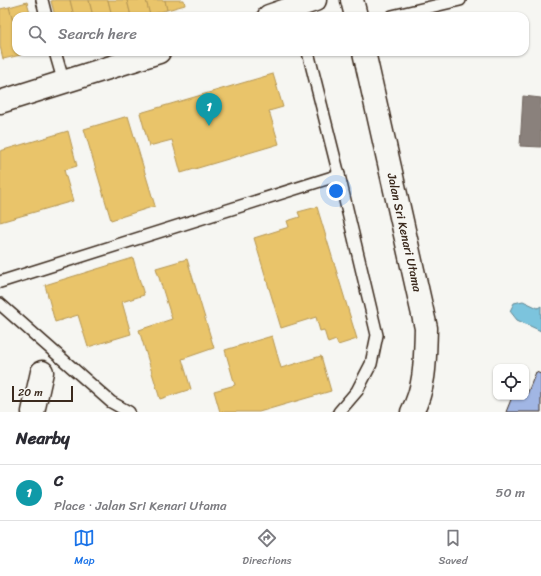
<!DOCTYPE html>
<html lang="en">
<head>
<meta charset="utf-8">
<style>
	body { margin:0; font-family:Sriracha,sans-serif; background:#f2f2f3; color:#2b2b33 }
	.controls { position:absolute; right:12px; bottom:12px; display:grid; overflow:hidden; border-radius:8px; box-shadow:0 1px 3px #0004 }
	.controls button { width:36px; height:36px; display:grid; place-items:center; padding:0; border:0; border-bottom:1px solid #e1e1e2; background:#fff; color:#2b2b33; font:20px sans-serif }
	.scale { position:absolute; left:12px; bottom:10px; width:61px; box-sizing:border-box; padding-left:4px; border:2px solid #3b2a1e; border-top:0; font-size:11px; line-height:14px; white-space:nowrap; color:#3b2a1e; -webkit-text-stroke:3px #f6f6f2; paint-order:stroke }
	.you { position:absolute; left:336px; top:191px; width:14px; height:14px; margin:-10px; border:3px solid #fff; border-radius:50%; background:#1a73e8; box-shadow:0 0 0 6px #1a73e833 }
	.badge { display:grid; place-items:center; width:26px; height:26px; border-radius:50%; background:#1a73e8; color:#fff; font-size:13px; font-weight:700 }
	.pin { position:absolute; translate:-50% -33px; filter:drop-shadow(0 1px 2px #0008) }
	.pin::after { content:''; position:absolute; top:21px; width:14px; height:12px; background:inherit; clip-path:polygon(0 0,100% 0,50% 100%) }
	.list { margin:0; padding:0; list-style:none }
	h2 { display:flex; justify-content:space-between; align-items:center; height:52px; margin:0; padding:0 16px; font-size:17px }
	h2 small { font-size:13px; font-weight:400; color:#7c7c81 }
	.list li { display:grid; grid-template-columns:26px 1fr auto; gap:12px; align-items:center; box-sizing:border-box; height:56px; padding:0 16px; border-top:1px solid #e1e1e2 }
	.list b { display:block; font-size:15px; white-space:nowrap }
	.list p { margin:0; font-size:13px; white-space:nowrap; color:#7c7c81 }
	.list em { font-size:13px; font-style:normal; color:#7c7c81 }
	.icon { flex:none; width:22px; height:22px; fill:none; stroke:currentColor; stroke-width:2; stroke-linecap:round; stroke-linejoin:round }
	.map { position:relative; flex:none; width:541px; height:412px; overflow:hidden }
	.search { position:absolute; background:#fff; box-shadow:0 1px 3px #0004; left:12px; right:12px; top:12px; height:44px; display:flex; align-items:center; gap:10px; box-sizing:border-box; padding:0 14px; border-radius:12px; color:#7c7c81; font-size:15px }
	.sheet { height:108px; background:#fff }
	nav { display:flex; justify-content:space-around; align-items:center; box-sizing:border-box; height:56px; border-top:1px solid #e1e1e2; background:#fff; font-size:11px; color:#7c7c81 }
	nav a { display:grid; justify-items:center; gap:2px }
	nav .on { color:#1a73e8 }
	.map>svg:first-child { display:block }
	.water { fill:#7cc4dd; stroke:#628691 }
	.homes { fill:#e9c46a; stroke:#b59653 }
	.industry { fill:#8a817c; stroke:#726760 }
	.building { fill:#a1b6e4; stroke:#3b2a1e }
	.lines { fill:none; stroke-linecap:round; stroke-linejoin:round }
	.service-casing { stroke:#3b2a1e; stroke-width:14 }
	.minor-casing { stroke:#3b2a1e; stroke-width:25 }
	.service { stroke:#f6f6f2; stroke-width:11 }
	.minor { stroke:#f6f6f2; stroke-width:22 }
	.labels { text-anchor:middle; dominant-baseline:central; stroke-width:4; stroke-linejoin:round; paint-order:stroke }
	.street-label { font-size:12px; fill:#3b2a1e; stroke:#f6f6f2 }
</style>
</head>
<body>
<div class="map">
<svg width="541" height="412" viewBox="0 0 541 412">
	<rect width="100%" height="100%" fill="#f6f6f2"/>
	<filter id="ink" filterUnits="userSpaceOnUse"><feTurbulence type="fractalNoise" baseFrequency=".025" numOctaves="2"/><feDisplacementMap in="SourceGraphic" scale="8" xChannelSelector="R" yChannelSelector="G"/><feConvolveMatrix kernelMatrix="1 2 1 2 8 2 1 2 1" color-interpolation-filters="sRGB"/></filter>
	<g filter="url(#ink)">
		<path class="water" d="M 523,301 L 538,308 L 541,306 L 541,331 L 517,320 L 510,311 L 514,303 Z"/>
		<g class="homes">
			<path d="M 55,0 L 70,0 L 74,16 L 55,16 L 51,1 Z"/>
			<path d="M 70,0 L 89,0 L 93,16 L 74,16 Z"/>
			<path d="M 89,0 L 108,0 L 112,16 L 93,16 Z"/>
			<path d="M 108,0 L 127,0 L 131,16 L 112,16 Z"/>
			<path d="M 127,0 L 146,0 L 150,15 L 131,16 Z"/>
			<path d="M 146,0 L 165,0 L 167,10 L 150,15 Z"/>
			<path d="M 165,0 L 184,0 L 185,5 L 167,10 Z"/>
			<path d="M 27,2 L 31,16 L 16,16 L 16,33 L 9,7 Z"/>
			<path d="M 9,7 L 16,33 L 16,52 L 21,52 L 21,55 L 3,59 L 0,46 L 0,9 Z"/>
			<path d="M 273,74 L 283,107 L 269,111 L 279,144 L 181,173 L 172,140 L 149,146 L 140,113 Z"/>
			<path d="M 128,116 L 155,206 L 111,220 L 84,129 Z"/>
			<path d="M 68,131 L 77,166 L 64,170 L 73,201 L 0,222 L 0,151 Z"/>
			<path d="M 317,207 L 357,339 L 338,345 L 336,340 L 328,343 L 324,330 L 320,331 L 316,317 L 281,328 L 254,238 L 289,227 L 287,221 L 300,217 L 298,212 Z"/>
			<path d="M 133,258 L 144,295 L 122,302 L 131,334 L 88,347 L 78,315 L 55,322 L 45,285 Z"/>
			<path d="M 187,259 L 214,348 L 182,359 L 191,389 L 160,399 L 139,330 L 172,319 L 156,268 Z"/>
			<path d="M 272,336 L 281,368 L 321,356 L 331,391 L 259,412 L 220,412 L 214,391 L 235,385 L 225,350 Z"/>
		</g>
		<path class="industry" d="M 523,96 L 541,98 L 541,147 L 520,146 Z"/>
		<path class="building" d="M 536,372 L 541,374 L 541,412 L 506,412 L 512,397 L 526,397 Z"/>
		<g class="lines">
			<defs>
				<g id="service">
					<path d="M 42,0 L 46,16"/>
					<path d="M 392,16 L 460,0"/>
					<path d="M 55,52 L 64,83"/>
					<path d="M 0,282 L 339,175 L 308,52"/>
					<path d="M 0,304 L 111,402 L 129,412"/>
					<path d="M 339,412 L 357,391 L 371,364 L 377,335 L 339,175"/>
				</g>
				<g id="minor">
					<path d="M 352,0 L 356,16"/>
					<path d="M 269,16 L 315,0"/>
					<path id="s1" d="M 364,52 L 426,328 C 425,356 426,387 412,412"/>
					<path d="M 0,102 L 159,52"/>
					<path d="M 33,412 L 42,372"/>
				</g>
			</defs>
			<use href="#service" class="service-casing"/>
			<use href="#minor" class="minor-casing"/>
			<use href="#service" class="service"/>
			<use href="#minor" class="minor"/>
		</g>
	</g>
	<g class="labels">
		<g class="street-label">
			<text stroke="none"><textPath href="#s1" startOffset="185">Jalan Sri Kenari Utama</textPath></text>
		</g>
	</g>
</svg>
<div class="controls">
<button><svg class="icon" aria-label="locate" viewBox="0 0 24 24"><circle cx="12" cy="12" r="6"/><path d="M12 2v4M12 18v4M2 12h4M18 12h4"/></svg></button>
</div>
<div class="scale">20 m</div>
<div class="you"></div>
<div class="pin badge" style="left:209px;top:126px;background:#0f9aa8">1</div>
<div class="search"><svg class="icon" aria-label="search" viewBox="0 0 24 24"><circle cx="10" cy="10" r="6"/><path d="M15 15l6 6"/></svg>Search here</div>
</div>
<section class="sheet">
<h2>Nearby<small></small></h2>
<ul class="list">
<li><span class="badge" style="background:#0f9aa8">1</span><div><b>C</b><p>Place · Jalan Sri Kenari Utama</p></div><em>50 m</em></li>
</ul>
</section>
<nav>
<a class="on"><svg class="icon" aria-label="map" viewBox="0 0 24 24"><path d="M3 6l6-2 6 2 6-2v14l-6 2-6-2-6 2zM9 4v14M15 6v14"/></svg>Map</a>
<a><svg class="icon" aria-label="directions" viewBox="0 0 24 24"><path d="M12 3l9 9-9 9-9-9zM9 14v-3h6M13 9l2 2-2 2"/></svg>Directions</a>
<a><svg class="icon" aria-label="saved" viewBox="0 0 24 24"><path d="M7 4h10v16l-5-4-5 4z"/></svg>Saved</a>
</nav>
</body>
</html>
